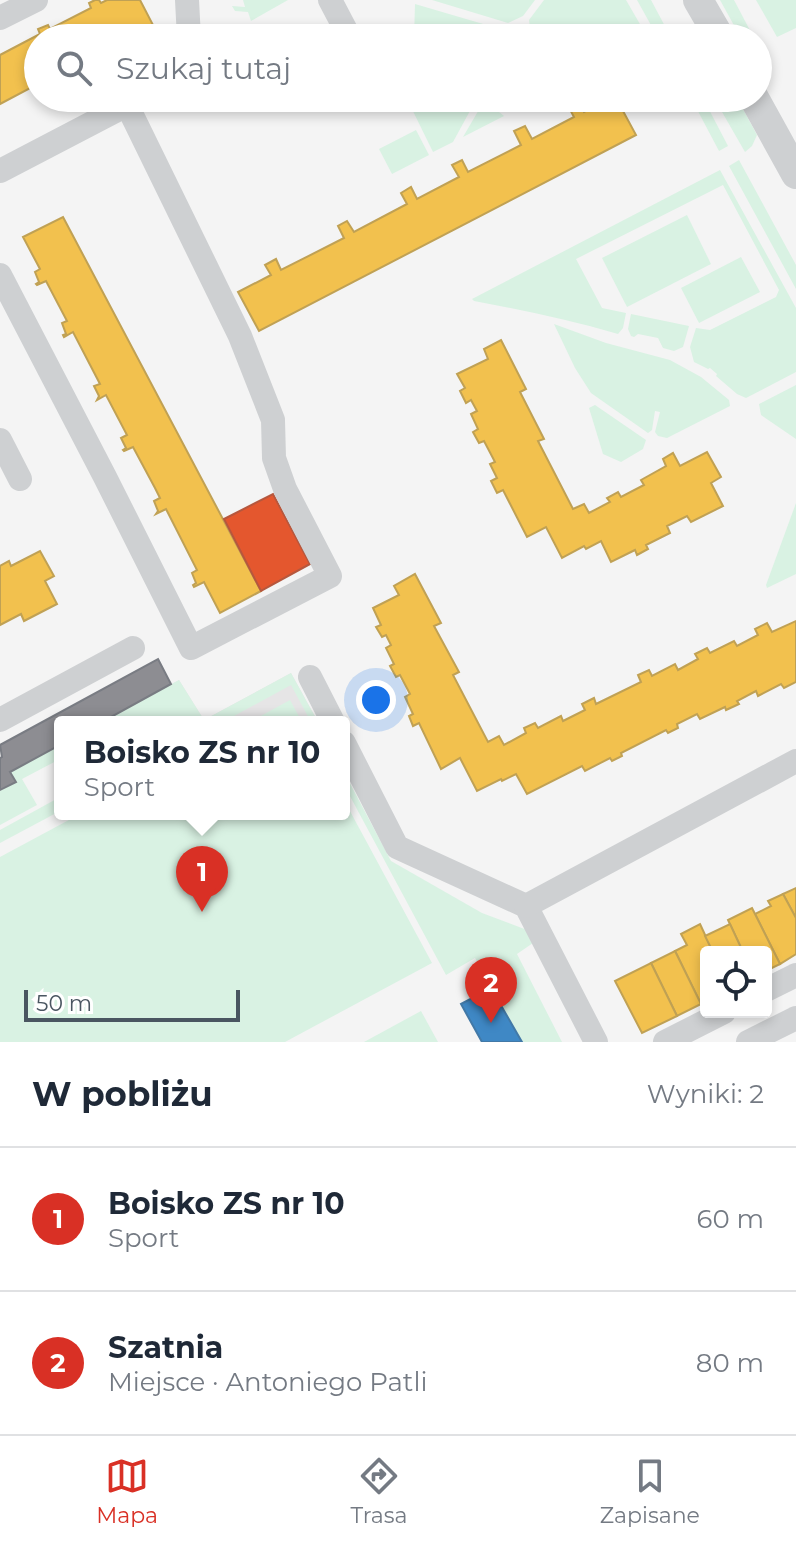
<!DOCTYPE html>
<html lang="pl">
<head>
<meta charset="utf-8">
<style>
	body { margin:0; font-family:Montserrat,sans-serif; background:#f2f2f3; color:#1f2937 }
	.controls { position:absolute; right:24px; bottom:24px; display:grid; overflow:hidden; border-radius:8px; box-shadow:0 4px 12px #0003 }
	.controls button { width:72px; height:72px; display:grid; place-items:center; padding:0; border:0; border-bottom:2px solid #e0e1e3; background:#fff; color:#1f2937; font:40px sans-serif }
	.scale { position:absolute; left:24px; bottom:20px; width:216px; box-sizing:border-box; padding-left:8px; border:4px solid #4a5661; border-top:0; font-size:22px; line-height:28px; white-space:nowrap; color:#4a5661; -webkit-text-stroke:6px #fff; paint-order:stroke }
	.you { position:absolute; left:376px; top:700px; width:28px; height:28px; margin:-20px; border:6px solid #fff; border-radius:50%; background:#1a73e8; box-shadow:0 0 0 12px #1a73e833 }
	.badge { display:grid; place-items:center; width:52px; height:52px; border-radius:50%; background:#d93025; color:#fff; font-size:26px; font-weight:700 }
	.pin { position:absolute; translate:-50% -66px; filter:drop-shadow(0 2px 4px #0008) }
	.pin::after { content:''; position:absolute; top:42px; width:28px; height:24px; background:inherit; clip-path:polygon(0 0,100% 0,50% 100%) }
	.popup { position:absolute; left:54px; top:716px; width:296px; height:104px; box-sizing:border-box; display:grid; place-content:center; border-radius:8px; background:#fff; filter:drop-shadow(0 2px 6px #0005); font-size:26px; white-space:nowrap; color:#747a83 }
	.popup b { font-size:30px; color:#1f2937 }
	.popup::after { content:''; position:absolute; left:50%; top:100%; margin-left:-16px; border:16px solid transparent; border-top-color:#fff }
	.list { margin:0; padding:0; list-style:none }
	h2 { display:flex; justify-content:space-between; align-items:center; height:104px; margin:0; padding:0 32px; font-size:34px }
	h2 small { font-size:26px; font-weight:400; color:#747a83 }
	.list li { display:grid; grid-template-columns:52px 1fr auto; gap:24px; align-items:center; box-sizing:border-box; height:144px; padding:0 32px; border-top:2px solid #e0e1e3 }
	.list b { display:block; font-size:30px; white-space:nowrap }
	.list p { margin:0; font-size:26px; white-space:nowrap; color:#747a83 }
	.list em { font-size:26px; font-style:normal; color:#747a83 }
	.icon { flex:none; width:44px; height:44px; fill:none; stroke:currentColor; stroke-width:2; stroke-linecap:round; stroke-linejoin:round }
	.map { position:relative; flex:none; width:796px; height:1042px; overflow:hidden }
	.search { position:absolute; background:#fff; box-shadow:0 4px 12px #0003; left:24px; right:24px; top:24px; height:88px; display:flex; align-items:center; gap:20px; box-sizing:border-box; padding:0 28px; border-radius:44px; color:#747a83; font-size:30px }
	.sheet { height:392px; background:#fff }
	nav { display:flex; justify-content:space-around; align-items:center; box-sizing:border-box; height:112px; border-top:2px solid #e0e1e3; background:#fff; font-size:22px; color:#747a83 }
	nav a { display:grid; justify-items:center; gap:4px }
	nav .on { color:#d93025 }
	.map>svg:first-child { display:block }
	.education { fill:#e6e5e6 }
	.green { fill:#d9f2e3 }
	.homes { fill:#f2c14e; stroke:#c0a154; stroke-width:2 }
	.shops { fill:#e4572e; stroke:#b6573d; stroke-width:2 }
	.schools { fill:#3f88c5; stroke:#4279a7; stroke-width:2 }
	.industry { fill:#8d8d92; stroke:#797c83; stroke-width:2 }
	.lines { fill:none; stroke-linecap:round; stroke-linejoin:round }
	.minor { stroke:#ced0d2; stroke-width:24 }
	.tertiary { stroke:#ced0d2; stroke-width:30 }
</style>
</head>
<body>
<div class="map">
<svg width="796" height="1042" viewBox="0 0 796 1042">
	<rect width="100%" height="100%" fill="#f4f4f4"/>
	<path class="education" d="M 291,673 L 318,722 L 102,722 L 179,680 L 204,720 Z"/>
	<g class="green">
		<path d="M 243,0 L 288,0 L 251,21 L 248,12 L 235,11 L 232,6 L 245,7 Z"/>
		<path d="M 432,0 L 535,0 L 523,16 L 508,23 Z"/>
		<path d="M 544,0 L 626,0 L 648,38 L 564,38 L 530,28 L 529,20 Z"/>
		<path d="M 637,0 L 651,0 L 667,30 L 657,36 Z"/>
		<path d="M 720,0 L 734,0 L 754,38 L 741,38 Z"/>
		<path d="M 756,0 L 796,0 L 796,28 L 777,37 Z"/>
		<path d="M 415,4 L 507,31 L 509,38 L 414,38 Z"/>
		<path d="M 477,98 L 453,142 L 433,152 L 407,99 Z"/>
		<path d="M 691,98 L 703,98 L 728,146 L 719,151 Z"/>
		<path d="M 714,98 L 737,98 L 757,135 L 752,146 L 745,152 Z"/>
		<path d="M 484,100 L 504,116 L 463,137 L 484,101 Z"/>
		<path d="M 416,130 L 429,155 L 392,174 L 379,149 Z"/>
		<path d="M 739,160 L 796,265 L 796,289 L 729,166 Z"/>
		<path d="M 720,170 L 796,308 L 796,372 L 746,398 L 737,394 L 716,376 L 717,374 L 710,368 L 708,369 L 694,362 L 690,347 L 696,328 L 710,330 L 776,297 L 779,290 L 723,185 L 576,259 L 602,308 L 626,313 L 623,328 L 618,334 C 570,320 523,310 474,301 L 472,299 Z"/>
		<path d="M 687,215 L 711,264 L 627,307 L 602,258 Z"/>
		<path d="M 741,257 L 760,292 L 699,323 L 681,288 Z"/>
		<path d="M 631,314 L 689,326 L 683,347 L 674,351 L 663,348 L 658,338 L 638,334 L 634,337 L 631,336 L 628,329 Z"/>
		<path d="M 554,324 L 606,343 L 670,360 L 701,377 L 729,400 L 730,406 L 667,438 L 658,436 L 655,432 L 660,412 L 655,411 L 652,430 L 648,433 L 591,393 L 575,368 Z"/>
		<path d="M 796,385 L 796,439 L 761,415 L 759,404 Z"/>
		<path d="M 595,405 L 646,440 L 643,449 L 621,462 L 603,454 L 589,408 Z"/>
		<path d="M 796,503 L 796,574 L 767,588 L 766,585 Z"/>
		<path d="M 291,673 L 318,722 L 311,722 L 291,685 L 223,722 L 132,722 L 131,720 L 127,722 L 102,722 L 179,680 L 204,720 Z"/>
		<path d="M 290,700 L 302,722 L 250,722 Z"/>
		<path d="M 60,745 L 60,759 L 22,779 L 37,805 L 0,825 L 0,790 L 15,782 L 10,772 Z"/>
		<path d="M 344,772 L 391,861 L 482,913 L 527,930 L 533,943 L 517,954 L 562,1042 L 522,1042 L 475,958 L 446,975 L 344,785 Z"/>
		<path d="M 60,797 L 60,811 L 0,843 L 0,830 Z"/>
		<path d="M 344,800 L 432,963 L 285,1042 L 0,1042 L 0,857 L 80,814 L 344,814 Z"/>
		<path d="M 421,1011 L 438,1042 L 364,1042 Z"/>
	</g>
	<g class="homes">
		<path d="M 95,0 L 99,0 L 101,3 L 107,0 L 140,0 L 153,25 L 128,38 L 38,38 L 38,84 L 0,104 L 0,55 L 40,34 L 38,29 L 48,25 L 50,29 L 91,8 L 89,3 Z"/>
		<path d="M 611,98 L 616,98 L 636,135 L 259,331 L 238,292 L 271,275 L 265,265 L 276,259 L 281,270 L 344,238 L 338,226 L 347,221 L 354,232 L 407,204 L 401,193 L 411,187 L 417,199 L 459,177 L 452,165 L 462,160 L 468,172 L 521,145 L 514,131 L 525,126 L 532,139 L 574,117 L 567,104 L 577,99 L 584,112 Z"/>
		<path d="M 63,217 L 261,591 L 220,613 L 204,582 L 194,587 L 193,585 L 196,583 L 192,573 L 197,570 L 166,509 L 156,514 L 158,511 L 154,501 L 160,498 L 155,488 L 133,447 L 124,451 L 123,450 L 126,448 L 121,438 L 127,435 L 106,395 L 97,400 L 99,396 L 94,386 L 100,384 L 73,332 L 64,337 L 63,335 L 66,334 L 62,323 L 67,321 L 46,281 L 37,285 L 36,284 L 39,282 L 35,272 L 40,269 L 23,237 Z"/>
		<path d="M 501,340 L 526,389 L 520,392 L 544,439 L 538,441 L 573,509 L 584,504 L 589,513 L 610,502 L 607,498 L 618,492 L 621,497 L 644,485 L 641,480 L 666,466 L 663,459 L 673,453 L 680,466 L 707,452 L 721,477 L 711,483 L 723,506 L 691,522 L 687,516 L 667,526 L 670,533 L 646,545 L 648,549 L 637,555 L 635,550 L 611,562 L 601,541 L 586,549 L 584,546 L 562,558 L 546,527 L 527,537 L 503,490 L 497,493 L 491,481 L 497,478 L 490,464 L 495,462 L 484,441 L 479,443 L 473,432 L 478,429 L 471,414 L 477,411 L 471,400 L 466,403 L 460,391 L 465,388 L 457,374 L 488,359 L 484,349 Z"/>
		<path d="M 40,551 L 54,576 L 45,581 L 57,604 L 24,621 L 21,614 L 0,625 L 0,566 L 9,561 L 11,566 Z"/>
		<path d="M 415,574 L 441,623 L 434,626 L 459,672 L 453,675 L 488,742 L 499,736 L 504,745 L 526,733 L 524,728 L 535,723 L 538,728 L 561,716 L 563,721 L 585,710 L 582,704 L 594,698 L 596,704 L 641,682 L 638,675 L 649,670 L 652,676 L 675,664 L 678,670 L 698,659 L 695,654 L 707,648 L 710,653 L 734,641 L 737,646 L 758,635 L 755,629 L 767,623 L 772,632 L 796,621 L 796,682 L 784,688 L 781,684 L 758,696 L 756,691 L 737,701 L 739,704 L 726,710 L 725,707 L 700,719 L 697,714 L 677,724 L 678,728 L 668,733 L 666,730 L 621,753 L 622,756 L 612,761 L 610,758 L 585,771 L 582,766 L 527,794 L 516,774 L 502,781 L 501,779 L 477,791 L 460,758 L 441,769 L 419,723 L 413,726 L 409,716 L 413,714 L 405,697 L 410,694 L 400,675 L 396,677 L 390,666 L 394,664 L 386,648 L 391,645 L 386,635 L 382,637 L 376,627 L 381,625 L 373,608 L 399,595 L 394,586 Z"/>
		<path d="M 796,888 L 796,918 L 783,894 Z"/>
		<path d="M 783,894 L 796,918 L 796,954 L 780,964 L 755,914 L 771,906 L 768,901 Z"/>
		<path d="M 752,908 L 780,964 L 766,971 L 766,952 L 743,952 L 728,920 Z"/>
		<path d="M 700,924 L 713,952 L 706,952 L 706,1001 L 701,1004 L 675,951 L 687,945 L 681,934 Z"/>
		<path d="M 730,924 L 743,952 L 713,952 L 705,936 Z"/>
		<path d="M 675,951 L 701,1004 L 677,1016 L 651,963 Z"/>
		<path d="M 651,963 L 677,1016 L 642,1033 L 615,981 Z"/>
	</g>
	<path class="shops" d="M 273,494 L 310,564 L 261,591 L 224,519 Z"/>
	<path class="schools" d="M 491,988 L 522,1042 L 482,1042 L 461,1004 Z"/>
	<path class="industry" d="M 158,659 L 171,684 L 102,722 L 60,722 L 60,745 L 10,772 L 16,782 L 0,790 L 0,758 L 2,757 L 0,745 Z"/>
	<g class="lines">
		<g class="minor">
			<path d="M 187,0 L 189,38"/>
			<path d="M 330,0 L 350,38"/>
			<path d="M 0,18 L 36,0"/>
			<path d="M 0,171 L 140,98"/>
			<path d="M 0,275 L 105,477 L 191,648 L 330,576 L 285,489 L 274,458 L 273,420 L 240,336 L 127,105"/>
			<path d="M 0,440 L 20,479"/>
			<path d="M 310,677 L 333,722"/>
			<path d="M 0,720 L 133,648"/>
			<path d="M 344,743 L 397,847 L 526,906 L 596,1042"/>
			<path d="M 526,906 L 796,761"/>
			<path d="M 766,990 L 796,975"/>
			<path d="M 665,1042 L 724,1012"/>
			<path d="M 748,1042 L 796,1018"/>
		</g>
		<g class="tertiary">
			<path d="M 698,0 L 720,38"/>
			<path d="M 754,98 L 796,174"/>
		</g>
	</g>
</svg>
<div class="controls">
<button><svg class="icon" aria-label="locate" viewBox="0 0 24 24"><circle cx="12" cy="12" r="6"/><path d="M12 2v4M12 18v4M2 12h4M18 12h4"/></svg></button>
</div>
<div class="scale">50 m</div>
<div class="you"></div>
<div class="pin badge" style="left:202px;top:912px">1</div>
<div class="popup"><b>Boisko ZS nr 10</b>Sport</div>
<div class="pin badge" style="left:491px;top:1023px">2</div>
<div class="search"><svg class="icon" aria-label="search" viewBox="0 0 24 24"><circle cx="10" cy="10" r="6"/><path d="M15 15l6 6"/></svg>Szukaj tutaj</div>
</div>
<section class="sheet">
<h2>W pobliżu<small>Wyniki: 2</small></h2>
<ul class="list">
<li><span class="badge">1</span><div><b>Boisko ZS nr 10</b><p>Sport</p></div><em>60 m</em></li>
<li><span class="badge">2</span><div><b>Szatnia</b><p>Miejsce · Antoniego Patli</p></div><em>80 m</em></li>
</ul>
</section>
<nav>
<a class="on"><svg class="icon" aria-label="map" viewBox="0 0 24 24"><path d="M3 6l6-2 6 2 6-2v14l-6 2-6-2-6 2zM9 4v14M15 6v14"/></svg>Mapa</a>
<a><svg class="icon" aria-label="directions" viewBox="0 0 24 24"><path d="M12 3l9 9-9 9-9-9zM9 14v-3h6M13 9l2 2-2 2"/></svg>Trasa</a>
<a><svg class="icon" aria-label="saved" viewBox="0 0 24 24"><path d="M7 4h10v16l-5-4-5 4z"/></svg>Zapisane</a>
</nav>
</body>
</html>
